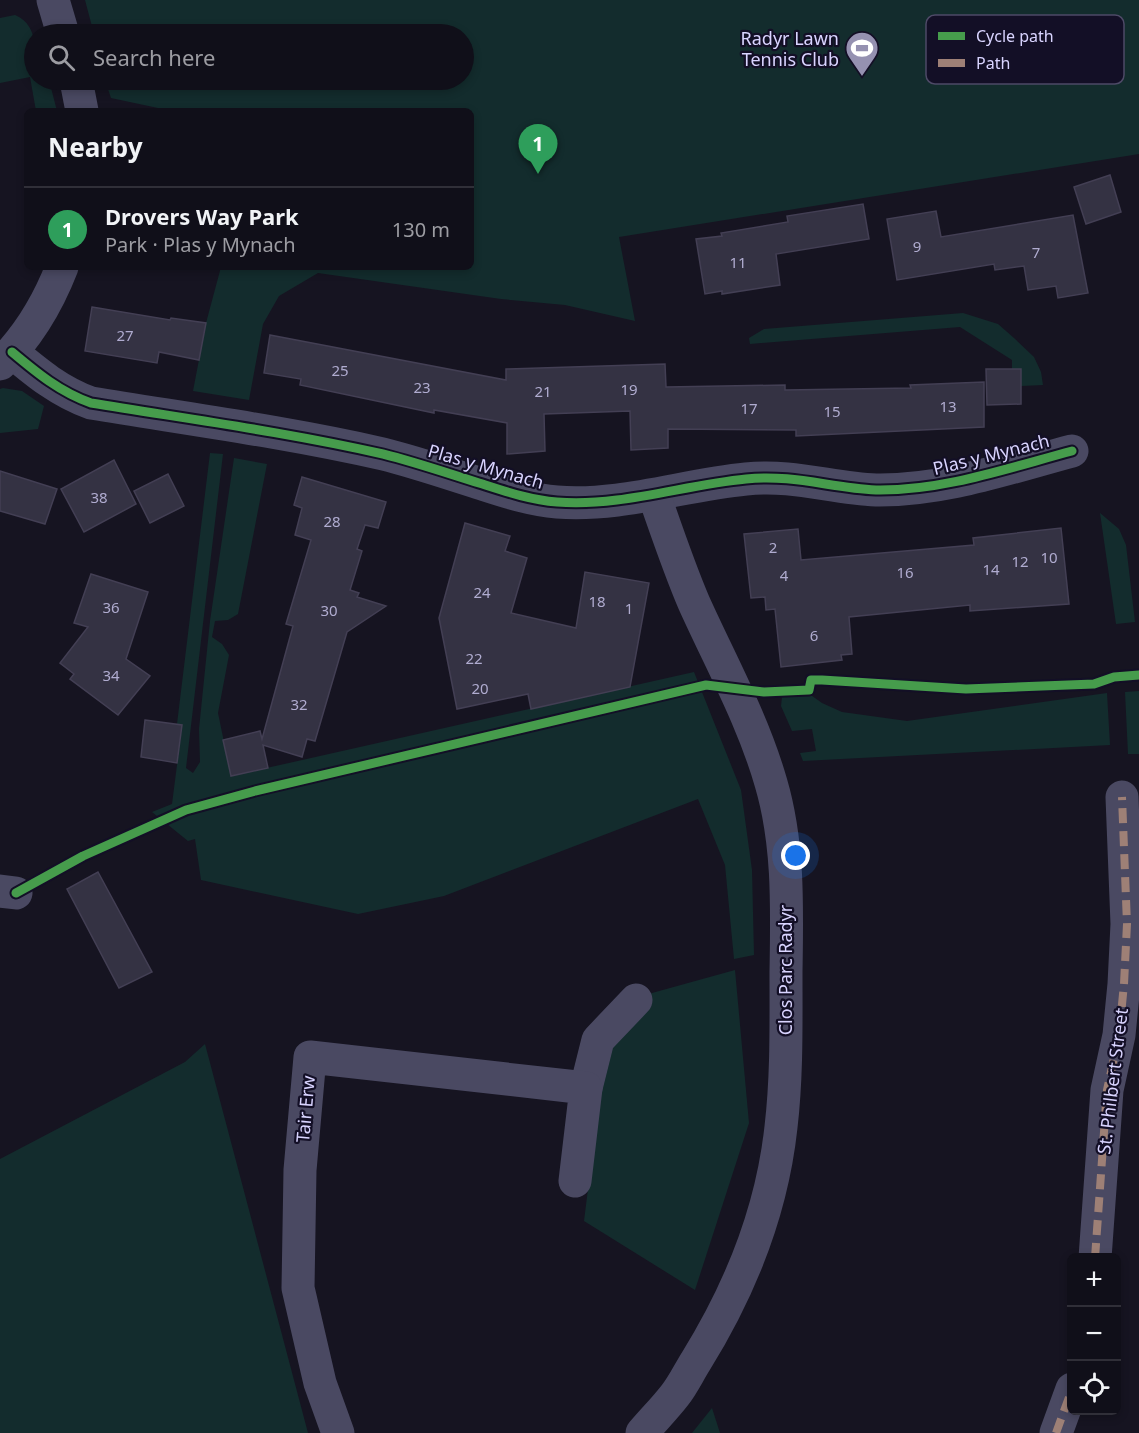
<!DOCTYPE html>
<html lang="en">
<head>
<meta charset="utf-8">
<style>
	body { margin:0; font-family:"Noto Sans",sans-serif; background:#191822; color:#f1f3f6 }
	.controls { position:absolute; right:18px; bottom:18px; display:grid; overflow:hidden; border-radius:9px; box-shadow:0 3px 9px #0003 }
	.controls button { width:54px; height:54px; display:grid; place-items:center; padding:0; border:0; border-bottom:2px solid #302f38; background:#100f19; color:#f1f3f6; font:30px sans-serif }
	.you { position:absolute; left:796px; top:856px; width:21px; height:21px; margin:-15px; border:4px solid #fff; border-radius:50%; background:#1a73e8; box-shadow:0 0 0 9px #1a73e833 }
	.badge { display:grid; place-items:center; width:39px; height:39px; border-radius:50%; background:#9591b1; color:#fff; font-size:20px; font-weight:700 }
	.pin { position:absolute; translate:-50% -50px; filter:drop-shadow(0 2px 3px #0008) }
	.pin::after { content:''; position:absolute; top:32px; width:21px; height:18px; background:inherit; clip-path:polygon(0 0,100% 0,50% 100%) }
	.list { margin:0; padding:0; list-style:none }
	h2 { display:flex; justify-content:space-between; align-items:center; height:78px; margin:0; padding:0 24px; font-size:26px }
	h2 small { font-size:20px; font-weight:400; color:#9c9ca2 }
	.list li { display:grid; grid-template-columns:39px 1fr auto; gap:18px; align-items:center; box-sizing:border-box; height:84px; padding:0 24px; border-top:2px solid #302f38 }
	.list b { display:block; font-size:22px; white-space:nowrap }
	.list p { margin:0; font-size:20px; white-space:nowrap; color:#9c9ca2 }
	.list em { font-size:20px; font-style:normal; color:#9c9ca2 }
	.icon { flex:none; width:33px; height:33px; fill:none; stroke:currentColor; stroke-width:2; stroke-linecap:round; stroke-linejoin:round }
	.map { position:relative; flex:none; width:1139px; height:1433px; overflow:hidden }
	.search { position:absolute; background:#100f19; box-shadow:0 3px 9px #0003; left:24px; top:24px; width:450px; height:66px; display:flex; align-items:center; gap:15px; box-sizing:border-box; padding:0 21px; border-radius:33px; color:#9c9ca2; font-size:22px }
	.panel { position:absolute; background:#100f19; box-shadow:0 3px 9px #0003; left:24px; top:108px; width:450px; height:162px; border-radius:9px }
	.map>svg:first-child { display:block }
	.green { fill:#132c2d }
	.building { fill:#343243; stroke:#433f54; stroke-width:1.5 }
	.lines { fill:none; stroke-linecap:round; stroke-linejoin:round }
	.minor { stroke:#4a4962; stroke-width:33 }
	.quiet { stroke:#9e8076; stroke-width:8; stroke-dasharray:15 8; stroke-linecap:butt }
	.cycleway-casing { stroke:#130f26; stroke-width:13 }
	.cycleway { stroke:#469c4c; stroke-width:9 }
	.labels { text-anchor:middle; dominant-baseline:central; stroke-width:4.5; stroke-linejoin:round; paint-order:stroke }
	.number-label { font-size:15px; fill:#b0acd0 }
	.poi-label { font-size:18px; fill:#d9d4ff; stroke:#130f26; text-anchor:end }
	.street-label { font-size:18px; fill:#d9d4ff; stroke:#130f26 }
	.key { fill:#130f26; stroke:#4e4a67; stroke-width:1.5 }
	.key-label { font-size:16px; fill:#d9d4ff }
</style>
</head>
<body>
<div class="map">
<svg width="1139" height="1433" viewBox="0 0 1139 1433">
	<rect width="100%" height="100%" fill="#161421"/>
	<g class="green">
		<path d="M 85,0 L 1139,0 L 1139,154 L 619,237 L 635,321 L 565,305 L 501,299 L 318,273 L 279,296 L 263,324 L 249,400 L 193,391 L 206,323 L 221,267 L 471,267 L 471,111 L 172,111 L 111,98 L 105,80 L 464,80 L 464,34 L 94,34 Z"/>
		<path d="M 15,15 C 41,26 34,56 34,80 L 49,80 L 57,111 L 36,111 L 30,77 L 0,83 L 0,18 Z"/>
		<path d="M 963,313 L 998,324 L 1014,338 L 1034,357 L 1041,372 L 1043,385 L 1021,386 L 1021,369 L 1012,369 L 1012,360 L 960,327 L 750,344 L 749,338 L 764,329 Z"/>
		<path d="M 3,388 L 22,391 L 44,406 L 38,429 L 0,433 L 0,389 Z"/>
		<path d="M 210,453 L 223,454 L 186,768 L 193,773 L 200,762 L 199,729 L 210,621 L 234,458 L 267,464 L 238,614 L 228,620 L 215,621 L 212,637 L 222,644 L 229,655 L 218,713 L 231,776 L 694,672 L 741,790 L 752,870 L 754,955 L 734,959 L 725,865 L 698,799 L 444,896 L 358,914 L 201,880 L 195,839 L 188,841 L 152,812 L 172,804 L 182,726 L 177,724 Z"/>
		<path d="M 1100,513 L 1119,529 L 1126,545 L 1135,622 L 1116,624 Z"/>
		<path d="M 1139,691 L 1139,754 L 1128,754 L 1125,692 Z"/>
		<path d="M 808,693 L 822,703 L 842,712 L 907,721 L 1107,693 L 1110,745 L 803,761 L 800,753 L 816,751 L 812,729 L 792,731 L 781,706 L 782,697 Z"/>
		<path d="M 735,970 L 749,1123 L 695,1290 L 584,1221 L 607,1038 L 635,1001 L 652,993 Z"/>
		<path d="M 205,1044 L 308,1433 L 0,1433 L 0,1159 L 185,1062 Z"/>
		<path d="M 712,1408 L 720,1433 L 692,1433 Z"/>
	</g>
	<g class="building">
		<path d="M 1110,175 L 1121,212 L 1086,224 L 1074,187 Z"/>
		<path d="M 863,204 L 869,239 L 776,254 L 780,285 L 722,294 L 722,291 L 705,294 L 696,239 L 722,236 L 721,233 L 788,222 L 787,216 Z"/>
		<path d="M 936,211 L 941,237 L 1073,215 L 1088,293 L 1058,298 L 1056,286 L 1028,290 L 1024,266 L 995,270 L 994,264 L 897,280 L 887,219 Z"/>
		<path d="M 92,307 L 170,320 L 171,318 L 206,323 L 199,360 L 159,352 L 157,363 L 85,351 Z"/>
		<path d="M 270,335 L 506,380 L 506,369 L 665,364 L 666,387 L 785,385 L 785,390 L 911,388 L 910,385 L 984,382 L 984,427 L 796,436 L 796,430 L 668,429 L 668,448 L 631,450 L 630,411 L 544,414 L 545,451 L 507,454 L 507,423 L 434,410 L 434,413 L 300,385 L 301,379 L 264,373 Z"/>
		<path d="M 986,369 L 1021,369 L 1021,404 L 987,405 Z"/>
		<path d="M 114,460 L 136,504 L 84,532 L 61,489 Z"/>
		<path d="M 0,471 L 57,489 L 45,524 L 0,511 Z"/>
		<path d="M 168,474 L 184,506 L 150,523 L 134,491 Z"/>
		<path d="M 302,477 L 386,502 L 378,528 L 365,525 L 357,549 L 362,551 L 350,590 L 359,593 L 357,597 L 386,606 L 347,632 L 315,741 L 307,739 L 302,757 L 263,745 L 268,768 L 231,776 L 223,740 L 260,731 L 262,739 L 293,626 L 286,624 L 311,540 L 295,535 L 302,508 L 294,505 Z"/>
		<path d="M 465,523 L 510,536 L 505,551 L 527,558 L 511,613 L 576,628 L 585,572 L 649,583 L 630,687 L 531,709 L 528,694 L 457,709 L 439,618 Z"/>
		<path d="M 1061,528 L 1069,604 L 970,611 L 970,605 L 849,617 L 852,654 L 841,655 L 842,660 L 781,667 L 775,609 L 766,610 L 765,597 L 751,598 L 744,534 L 798,529 L 801,560 L 974,545 L 973,538 Z"/>
		<path d="M 91,574 L 148,592 L 126,659 L 150,676 L 118,715 L 70,679 L 74,674 L 60,663 L 88,627 L 74,623 Z"/>
		<path d="M 145,720 L 182,725 L 177,763 L 141,757 Z"/>
		<path d="M 98,872 L 152,972 L 119,988 L 67,889 Z"/>
	</g>
	<g class="lines">
		<g class="minor">
			<path d="M 53,0 L 63,34"/>
			<path d="M 76,80 L 82,111"/>
			<path d="M 12,352 C 37,373 60,392 91,403 C 188,419 286,432 383,454 C 415,462 447,473 479,483 C 504,491 530,500 557,502 C 621,507 683,485 746,479 C 793,474 831,488 876,490 C 943,491 1008,468 1072,451"/>
			<path d="M 0,364 C 28,337 48,303 62,267"/>
			<path d="M 0,891 L 16,893"/>
			<path d="M 586,1088 L 598,1040 L 636,1000"/>
			<path d="M 1095,1258 L 1107,1090 L 1119,1035 L 1124,984 L 1127,924 L 1122,797"/>
			<path d="M 338,1433 L 320,1383 L 298,1288 L 300,1170 L 310,1057 L 586,1088 L 575,1181"/>
			<path d="M 642,1433 C 653,1420 665,1408 675,1395 C 683,1385 689,1372 696,1361 C 740,1290 772,1210 781,1127 C 787,1076 786,1024 786,972 C 787,909 789,844 771,783 C 753,720 721,663 694,603 C 679,568 667,532 654,495"/>
			<path d="M 1056,1433 L 1072,1389"/>
		</g>
		<g class="quiet">
			<path d="M 1095,1258 L 1107,1090 L 1119,1035 L 1124,984 L 1127,924 L 1122,797"/>
			<path d="M 1056,1433 L 1072,1389"/>
		</g>
		<defs>
			<g id="cycleway">
				<path d="M 12,352 C 37,373 60,392 91,403 C 188,419 286,432 383,454 C 415,462 447,473 479,483 C 504,491 530,500 557,502 C 621,507 683,485 746,479 C 793,474 831,488 876,490 C 943,491 1008,468 1072,451"/>
				<path d="M 16,893 L 83,856 L 186,810 L 255,791 L 706,685 L 764,692 L 809,690 L 811,680 L 822,680 L 966,689 L 1094,684 L 1114,677 L 1139,675"/>
			</g>
		</defs>
		<use href="#cycleway" class="cycleway-casing"/>
		<use href="#cycleway" class="cycleway"/>
	</g>
	<defs>
		<symbol id="stadium-pin" viewBox="-11 -11 22 30"><path d="M0 17L-7.5 6A9.5 9.5 0 1 1 7.5 6Z" fill="#9591b1" stroke="#130f26"/><path d="M0-5a6.5 5 0 1 0 0 10a6.5 5 0 1 0 0-10ZM-3.5-1.8h7v3.6h-7Z" fill="#fff"/></symbol>
	</defs>
	<g fill-rule="evenodd">
		<use href="#stadium-pin" x="843" y="29" width="38" height="52"/>
	</g>
	<g class="labels">
		<g class="number-label">
			<text x="917" y="246">9</text>
			<text x="1036" y="252">7</text>
			<text x="738" y="262">11</text>
			<text x="125" y="335">27</text>
			<text x="340" y="370">25</text>
			<text x="422" y="387">23</text>
			<text x="629" y="389">19</text>
			<text x="543" y="391">21</text>
			<text x="948" y="406">13</text>
			<text x="749" y="408">17</text>
			<text x="832" y="411">15</text>
			<text x="99" y="497">38</text>
			<text x="332" y="521">28</text>
			<text x="773" y="547">2</text>
			<text x="1049" y="557">10</text>
			<text x="1020" y="561">12</text>
			<text x="991" y="569">14</text>
			<text x="905" y="572">16</text>
			<text x="784" y="575">4</text>
			<text x="482" y="592">24</text>
			<text x="597" y="601">18</text>
			<text x="111" y="607">36</text>
			<text x="629" y="608">1</text>
			<text x="329" y="610">30</text>
			<text x="814" y="635">6</text>
			<text x="474" y="658">22</text>
			<text x="111" y="675">34</text>
			<text x="480" y="688">20</text>
			<text x="299" y="704">32</text>
		</g>
		<g class="poi-label">
			<text x="839" y="38">Radyr Lawn<tspan x="839" dy="21">Tennis Club</tspan></text>
		</g>
		<g class="street-label">
			<text transform="translate(991 454) rotate(-14)">Plas y Mynach</text>
			<text transform="translate(486 466) rotate(16)">Plas y Mynach</text>
			<text transform="translate(785 970) rotate(-90)">Clos Parc Radyr</text>
			<text transform="translate(1112 1081) rotate(-83)">St. Philbert Street</text>
			<text transform="translate(305 1109) rotate(-85)">Tair Erw</text>
		</g>
	</g>
	<rect x="926" y="15" width="198" height="69" rx="9" class="key"/>
	<rect x="938" y="32" width="27" height="8" fill="#469c4c"/>
	<rect x="938" y="59" width="27" height="8" fill="#9e8076"/>
	<g class="key-label">
		<text x="976" y="42">Cycle path</text>
		<text x="976" y="69">Path</text>
	</g>
</svg>
<div class="controls">
<button>+</button>
<button>−</button>
<button><svg class="icon" aria-label="locate" viewBox="0 0 24 24"><circle cx="12" cy="12" r="6"/><path d="M12 2v4M12 18v4M2 12h4M18 12h4"/></svg></button>
</div>
<div class="you"></div>
<div class="pin badge" style="left:538px;top:174px;background:#2e9e5b">1</div>
<div class="search"><svg class="icon" aria-label="search" viewBox="0 0 24 24"><circle cx="10" cy="10" r="6"/><path d="M15 15l6 6"/></svg>Search here</div>
<section class="panel">
<h2>Nearby<small></small></h2>
<ul class="list">
<li><span class="badge" style="background:#2e9e5b">1</span><div><b>Drovers Way Park</b><p>Park · Plas y Mynach</p></div><em>130 m</em></li>
</ul>
</section>
</div>
</body>
</html>
